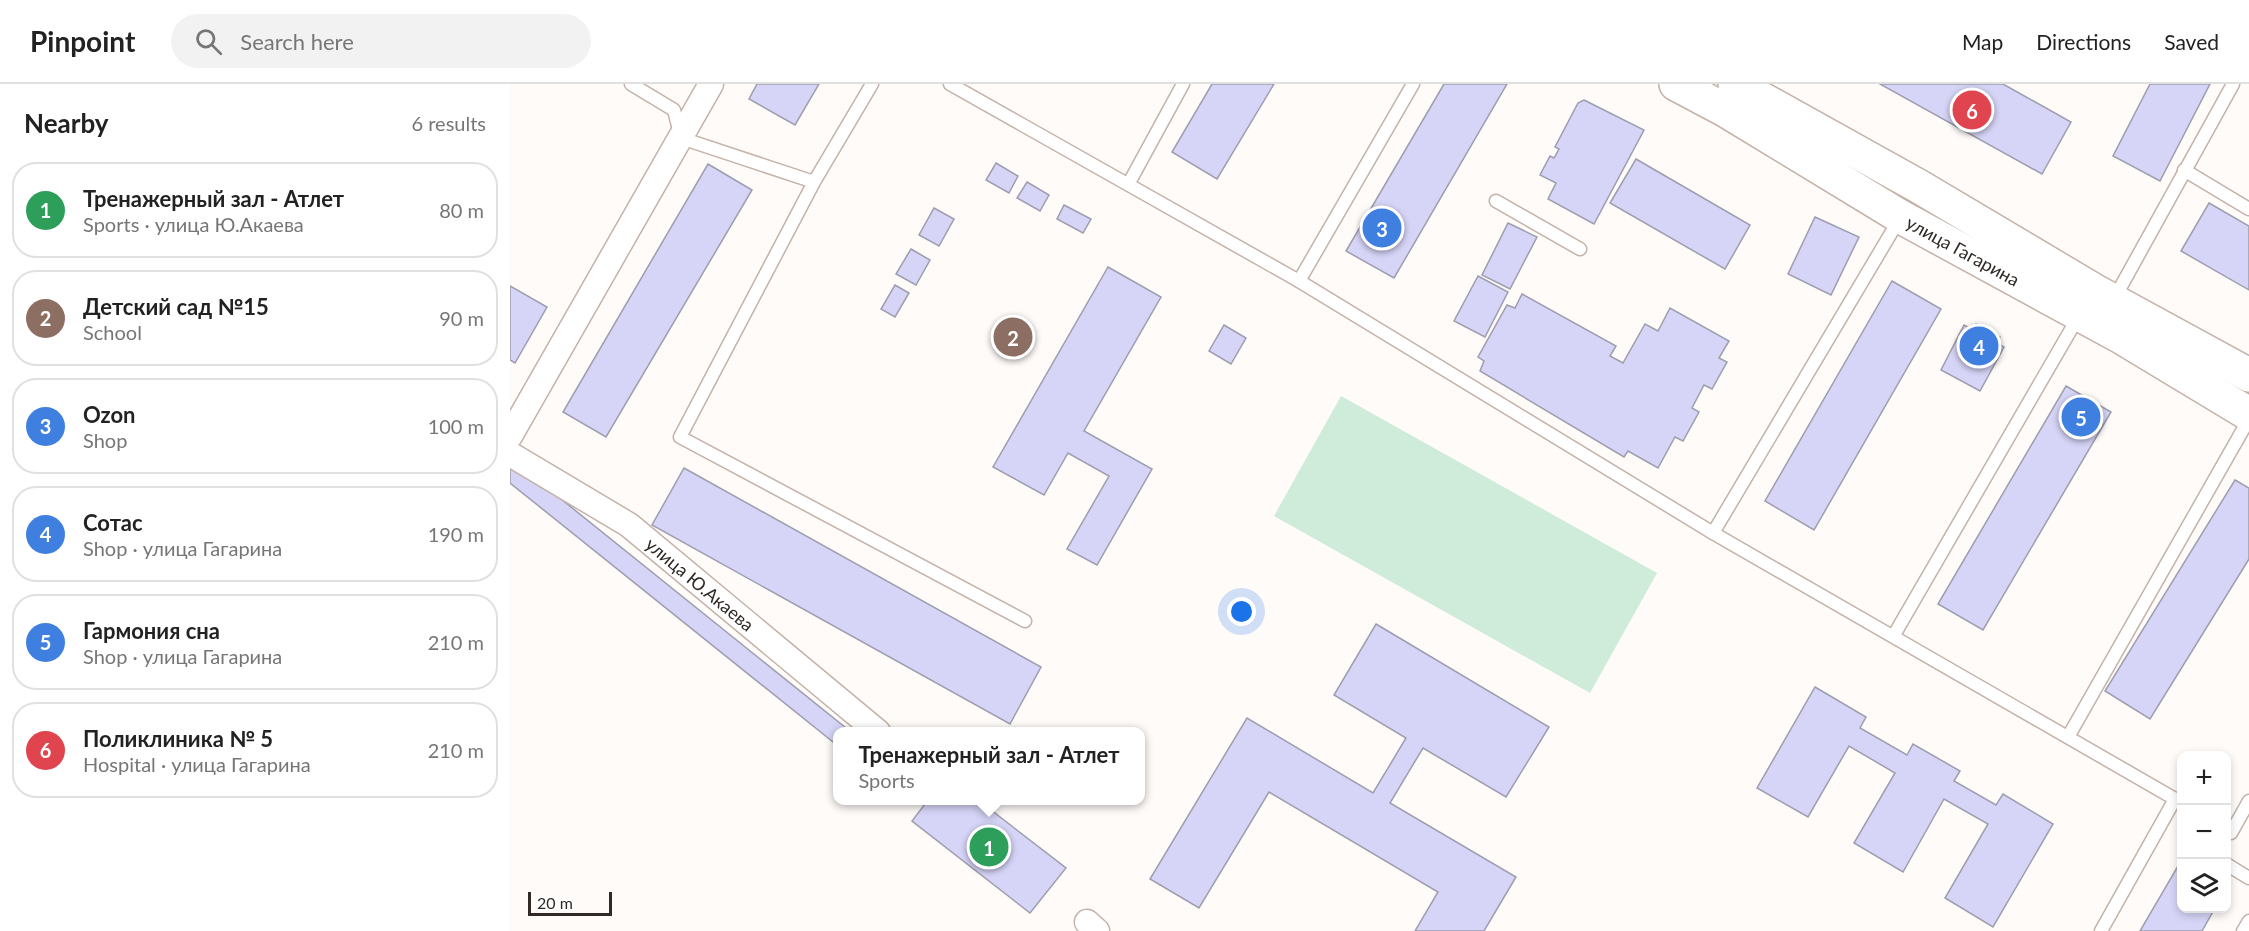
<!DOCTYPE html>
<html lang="en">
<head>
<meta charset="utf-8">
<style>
	body { margin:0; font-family:Lato,sans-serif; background:#f2f2f2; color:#222 }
	.controls { position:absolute; right:18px; bottom:18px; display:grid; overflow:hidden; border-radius:12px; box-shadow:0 3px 9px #0003 }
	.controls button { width:54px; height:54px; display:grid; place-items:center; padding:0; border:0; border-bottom:2px solid #e0e0e0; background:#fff; color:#222; font:30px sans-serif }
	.scale { position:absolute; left:18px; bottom:15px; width:84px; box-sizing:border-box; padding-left:6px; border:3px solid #302925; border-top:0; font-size:16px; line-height:21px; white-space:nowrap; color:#302925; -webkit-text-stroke:4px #fff; paint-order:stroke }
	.you { position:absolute; left:732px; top:528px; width:21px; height:21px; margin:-15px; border:4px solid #fff; border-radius:50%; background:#1a73e8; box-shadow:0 0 0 9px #1a73e833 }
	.badge { display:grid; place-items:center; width:39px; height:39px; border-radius:50%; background:#7c38ac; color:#fff; font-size:20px; font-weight:700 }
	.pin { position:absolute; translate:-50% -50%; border:3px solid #fff; box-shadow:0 2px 6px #0006 }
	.popup { position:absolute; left:323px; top:643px; width:312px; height:78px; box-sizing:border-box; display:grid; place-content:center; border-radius:12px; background:#fff; filter:drop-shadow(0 2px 4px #0005); font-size:20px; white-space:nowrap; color:#767676 }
	.popup b { font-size:22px; color:#222 }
	.popup::after { content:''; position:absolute; left:50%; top:100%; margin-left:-12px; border:12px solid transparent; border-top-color:#fff }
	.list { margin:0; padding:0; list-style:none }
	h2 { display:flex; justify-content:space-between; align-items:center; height:78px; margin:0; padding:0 24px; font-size:26px }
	h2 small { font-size:20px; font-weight:400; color:#767676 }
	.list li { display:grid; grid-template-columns:39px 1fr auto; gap:18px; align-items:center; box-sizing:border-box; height:96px; margin:0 12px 12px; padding:0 12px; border:2px solid #e0e0e0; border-radius:24px }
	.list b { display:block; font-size:22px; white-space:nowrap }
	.list p { margin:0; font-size:20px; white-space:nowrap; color:#767676 }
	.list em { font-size:20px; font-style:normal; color:#767676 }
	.icon { flex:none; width:33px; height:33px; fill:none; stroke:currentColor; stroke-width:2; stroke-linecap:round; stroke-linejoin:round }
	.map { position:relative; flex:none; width:1739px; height:847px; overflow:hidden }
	header { display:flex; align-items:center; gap:36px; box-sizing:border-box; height:84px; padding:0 30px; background:#fff; border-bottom:2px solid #e0e0e0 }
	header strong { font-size:28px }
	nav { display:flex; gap:33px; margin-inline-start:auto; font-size:21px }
	.search { width:420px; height:54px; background:#f2f2f2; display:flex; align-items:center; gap:15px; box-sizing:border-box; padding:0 21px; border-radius:33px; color:#767676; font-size:22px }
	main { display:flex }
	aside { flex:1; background:#fff }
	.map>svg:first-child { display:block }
	.green { fill:#cfebda }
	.building { fill:#d7d5f7; stroke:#9d9dae; stroke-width:1.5 }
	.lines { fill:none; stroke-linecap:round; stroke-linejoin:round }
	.service-casing { stroke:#c4b2a9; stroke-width:15 }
	.minor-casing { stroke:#c4b2a9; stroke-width:27 }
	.secondary-casing { stroke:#c4b2a9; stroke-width:36 }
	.service { stroke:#fff; stroke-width:12 }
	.minor { stroke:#fff; stroke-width:24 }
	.secondary { stroke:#fff; stroke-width:33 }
	.labels { text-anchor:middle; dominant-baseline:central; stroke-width:6; stroke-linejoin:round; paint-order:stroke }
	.street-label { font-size:18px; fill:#302925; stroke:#fff }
</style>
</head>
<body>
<header>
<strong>Pinpoint</strong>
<div class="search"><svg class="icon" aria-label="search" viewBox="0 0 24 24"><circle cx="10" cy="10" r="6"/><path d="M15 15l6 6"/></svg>Search here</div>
<nav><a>Map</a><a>Directions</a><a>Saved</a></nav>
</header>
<main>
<aside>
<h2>Nearby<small>6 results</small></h2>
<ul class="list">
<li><span class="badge" style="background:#2e9e5b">1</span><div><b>Тренажерный зал - Атлет</b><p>Sports · улица Ю.Акаева</p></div><em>80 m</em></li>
<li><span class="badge" style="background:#8d6e63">2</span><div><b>Детский сад №15</b><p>School</p></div><em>90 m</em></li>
<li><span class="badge" style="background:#3f7fe0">3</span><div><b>Ozon</b><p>Shop</p></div><em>100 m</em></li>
<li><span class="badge" style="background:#3f7fe0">4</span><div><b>Сотас</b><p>Shop · улица Гагарина</p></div><em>190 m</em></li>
<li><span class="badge" style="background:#3f7fe0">5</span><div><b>Гармония сна</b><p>Shop · улица Гагарина</p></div><em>210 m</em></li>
<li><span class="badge" style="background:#e0444e">6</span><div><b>Поликлиника № 5</b><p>Hospital · улица Гагарина</p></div><em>210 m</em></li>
</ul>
</aside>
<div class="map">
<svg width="1739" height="847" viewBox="0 0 1739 847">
	<rect width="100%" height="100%" fill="#fefbf9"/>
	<path class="green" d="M 831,312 L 1147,489 L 1080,609 L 764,432 Z"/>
	<g class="building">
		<path d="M 247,0 L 309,0 L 285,41 L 239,15 Z"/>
		<path d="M 702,0 L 764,0 L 707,95 L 662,68 Z"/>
		<path d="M 934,0 L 997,0 L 884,194 L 836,167 Z"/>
		<path d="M 1370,0 L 1493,0 L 1561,38 L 1532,90 Z"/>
		<path d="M 1640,0 L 1700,0 L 1650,97 L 1603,72 Z"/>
		<path d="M 1074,16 L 1134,46 L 1084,140 L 1038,115 L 1046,99 L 1030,91 L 1040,72 L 1044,74 L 1049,65 L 1045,63 L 1068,19 Z"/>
		<path d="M 1126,75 L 1240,141 L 1215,185 L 1100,119 Z"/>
		<path d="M 486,79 L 508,92 L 499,109 L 476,96 Z"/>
		<path d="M 198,80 L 242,106 L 96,353 L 53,328 Z"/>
		<path d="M 517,98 L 539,111 L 530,127 L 507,114 Z"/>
		<path d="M 1699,119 L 1739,142 L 1739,206 L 1671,167 Z"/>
		<path d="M 554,121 L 581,135 L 573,149 L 547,135 Z"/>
		<path d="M 424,124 L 444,135 L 429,162 L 409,151 Z"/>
		<path d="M 1305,133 L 1349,153 L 1321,211 L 1278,190 Z"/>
		<path d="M 998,139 L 1027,153 L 1000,205 L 972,191 Z"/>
		<path d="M 401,165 L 420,176 L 406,201 L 386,190 Z"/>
		<path d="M 598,183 L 651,213 L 574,347 L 642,385 L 587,481 L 557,465 L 599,392 L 558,369 L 534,411 L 483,383 Z"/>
		<path d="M 968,192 L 998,208 L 975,253 L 944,237 Z"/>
		<path d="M 1382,197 L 1431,225 L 1304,446 L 1255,417 Z"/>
		<path d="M 385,201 L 399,209 L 385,233 L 371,225 Z"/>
		<path d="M 0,202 L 37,223 L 5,279 L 0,276 Z"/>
		<path d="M 1012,210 L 1106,262 L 1100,272 L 1113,279 L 1135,240 L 1148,247 L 1160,224 L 1219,257 L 1209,274 L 1217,278 L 1202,305 L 1194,301 L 1182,324 L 1189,328 L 1173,357 L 1165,353 L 1148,384 L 1118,367 L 1114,373 L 970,287 L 974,277 L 968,273 L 997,221 L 1005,224 Z"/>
		<path d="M 1466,240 L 1490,253 L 1487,259 L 1494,263 L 1470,307 L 1431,286 L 1454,241 L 1463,246 Z"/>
		<path d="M 714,241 L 736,254 L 721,280 L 699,267 Z"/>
		<path d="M 1556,302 L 1601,328 L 1473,546 L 1428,520 Z"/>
		<path d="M 0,374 L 341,648 L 328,648 L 328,662 L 0,399 Z"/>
		<path d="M 174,384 L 531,583 L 500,640 L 142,441 Z"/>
		<path d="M 1725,396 L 1739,404 L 1739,475 L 1640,635 L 1595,607 Z"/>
		<path d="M 866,540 L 1039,643 L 996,713 L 913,664 L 880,719 L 1006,793 L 974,847 L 905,847 L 928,808 L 759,708 L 689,824 L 640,795 L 737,634 L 863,709 L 896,654 L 824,611 Z"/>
		<path d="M 1305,603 L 1356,633 L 1350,644 L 1397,671 L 1403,660 L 1450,687 L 1444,697 L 1486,721 L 1493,710 L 1543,740 L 1483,843 L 1435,814 L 1478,740 L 1434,715 L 1393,788 L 1344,759 L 1385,689 L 1339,662 L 1298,733 L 1247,704 Z"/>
		<path d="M 418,716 L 468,716 L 556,784 L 520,829 L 402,737 Z"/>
		<path d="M 1668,782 L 1672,784 L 1672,824 L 1705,824 L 1692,847 L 1630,847 Z"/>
	</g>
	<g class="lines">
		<defs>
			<g id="service">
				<path d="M 121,0 L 164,26 L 171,54 L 304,98 L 362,0"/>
				<path d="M 440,0 L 789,197 L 1203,449 L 1672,719"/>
				<path d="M 1674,86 L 1739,125"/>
				<path d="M 304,98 L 170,353 L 515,537"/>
				<path d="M 619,99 L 673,0"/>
				<path d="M 986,117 L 1070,165"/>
				<path d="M 789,197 L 903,0"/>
				<path d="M 1604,215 L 1723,0"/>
				<path d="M 1203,449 L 1390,134"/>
				<path d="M 1384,551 L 1570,230"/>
				<path d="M 1558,653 L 1739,335"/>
				<path d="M 1721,749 L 1739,717"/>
				<path d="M 1716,780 L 1739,794"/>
				<path d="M 1591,847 L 1665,715"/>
				<path d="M 1733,847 L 1739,837"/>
			</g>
			<g id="minor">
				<path d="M 0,352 L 201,0"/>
				<path id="s1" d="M 0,370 L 119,441 L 368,648"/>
				<path d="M 577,838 L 587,847"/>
			</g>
			<g id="secondary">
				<path id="s2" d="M 1166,0 L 1215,26 L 1391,133 L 1613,254 L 1739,330"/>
				<path d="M 1225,0 L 1410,103 L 1585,207 L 1739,291"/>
			</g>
		</defs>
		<use href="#service" class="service-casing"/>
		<use href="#minor" class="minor-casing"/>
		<use href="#secondary" class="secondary-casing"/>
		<use href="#service" class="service"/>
		<use href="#minor" class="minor"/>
		<use href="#secondary" class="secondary"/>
	</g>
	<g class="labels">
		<g class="street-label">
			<text stroke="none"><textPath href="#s2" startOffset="332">улица Гагарина</textPath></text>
			<text stroke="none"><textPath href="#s1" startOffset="231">улица Ю.Акаева</textPath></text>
		</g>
	</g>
</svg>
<div class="controls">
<button>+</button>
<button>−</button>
<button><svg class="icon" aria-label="layers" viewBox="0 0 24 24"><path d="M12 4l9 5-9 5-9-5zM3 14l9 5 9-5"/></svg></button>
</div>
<div class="scale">20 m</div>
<div class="you"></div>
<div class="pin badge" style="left:479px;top:763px;background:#2e9e5b">1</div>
<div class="popup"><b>Тренажерный зал - Атлет</b>Sports</div>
<div class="pin badge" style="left:503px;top:253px;background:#8d6e63">2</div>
<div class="pin badge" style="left:872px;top:144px;background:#3f7fe0">3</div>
<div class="pin badge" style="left:1469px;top:262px;background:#3f7fe0">4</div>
<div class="pin badge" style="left:1571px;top:333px;background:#3f7fe0">5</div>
<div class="pin badge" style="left:1462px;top:26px;background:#e0444e">6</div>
</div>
</main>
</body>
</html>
